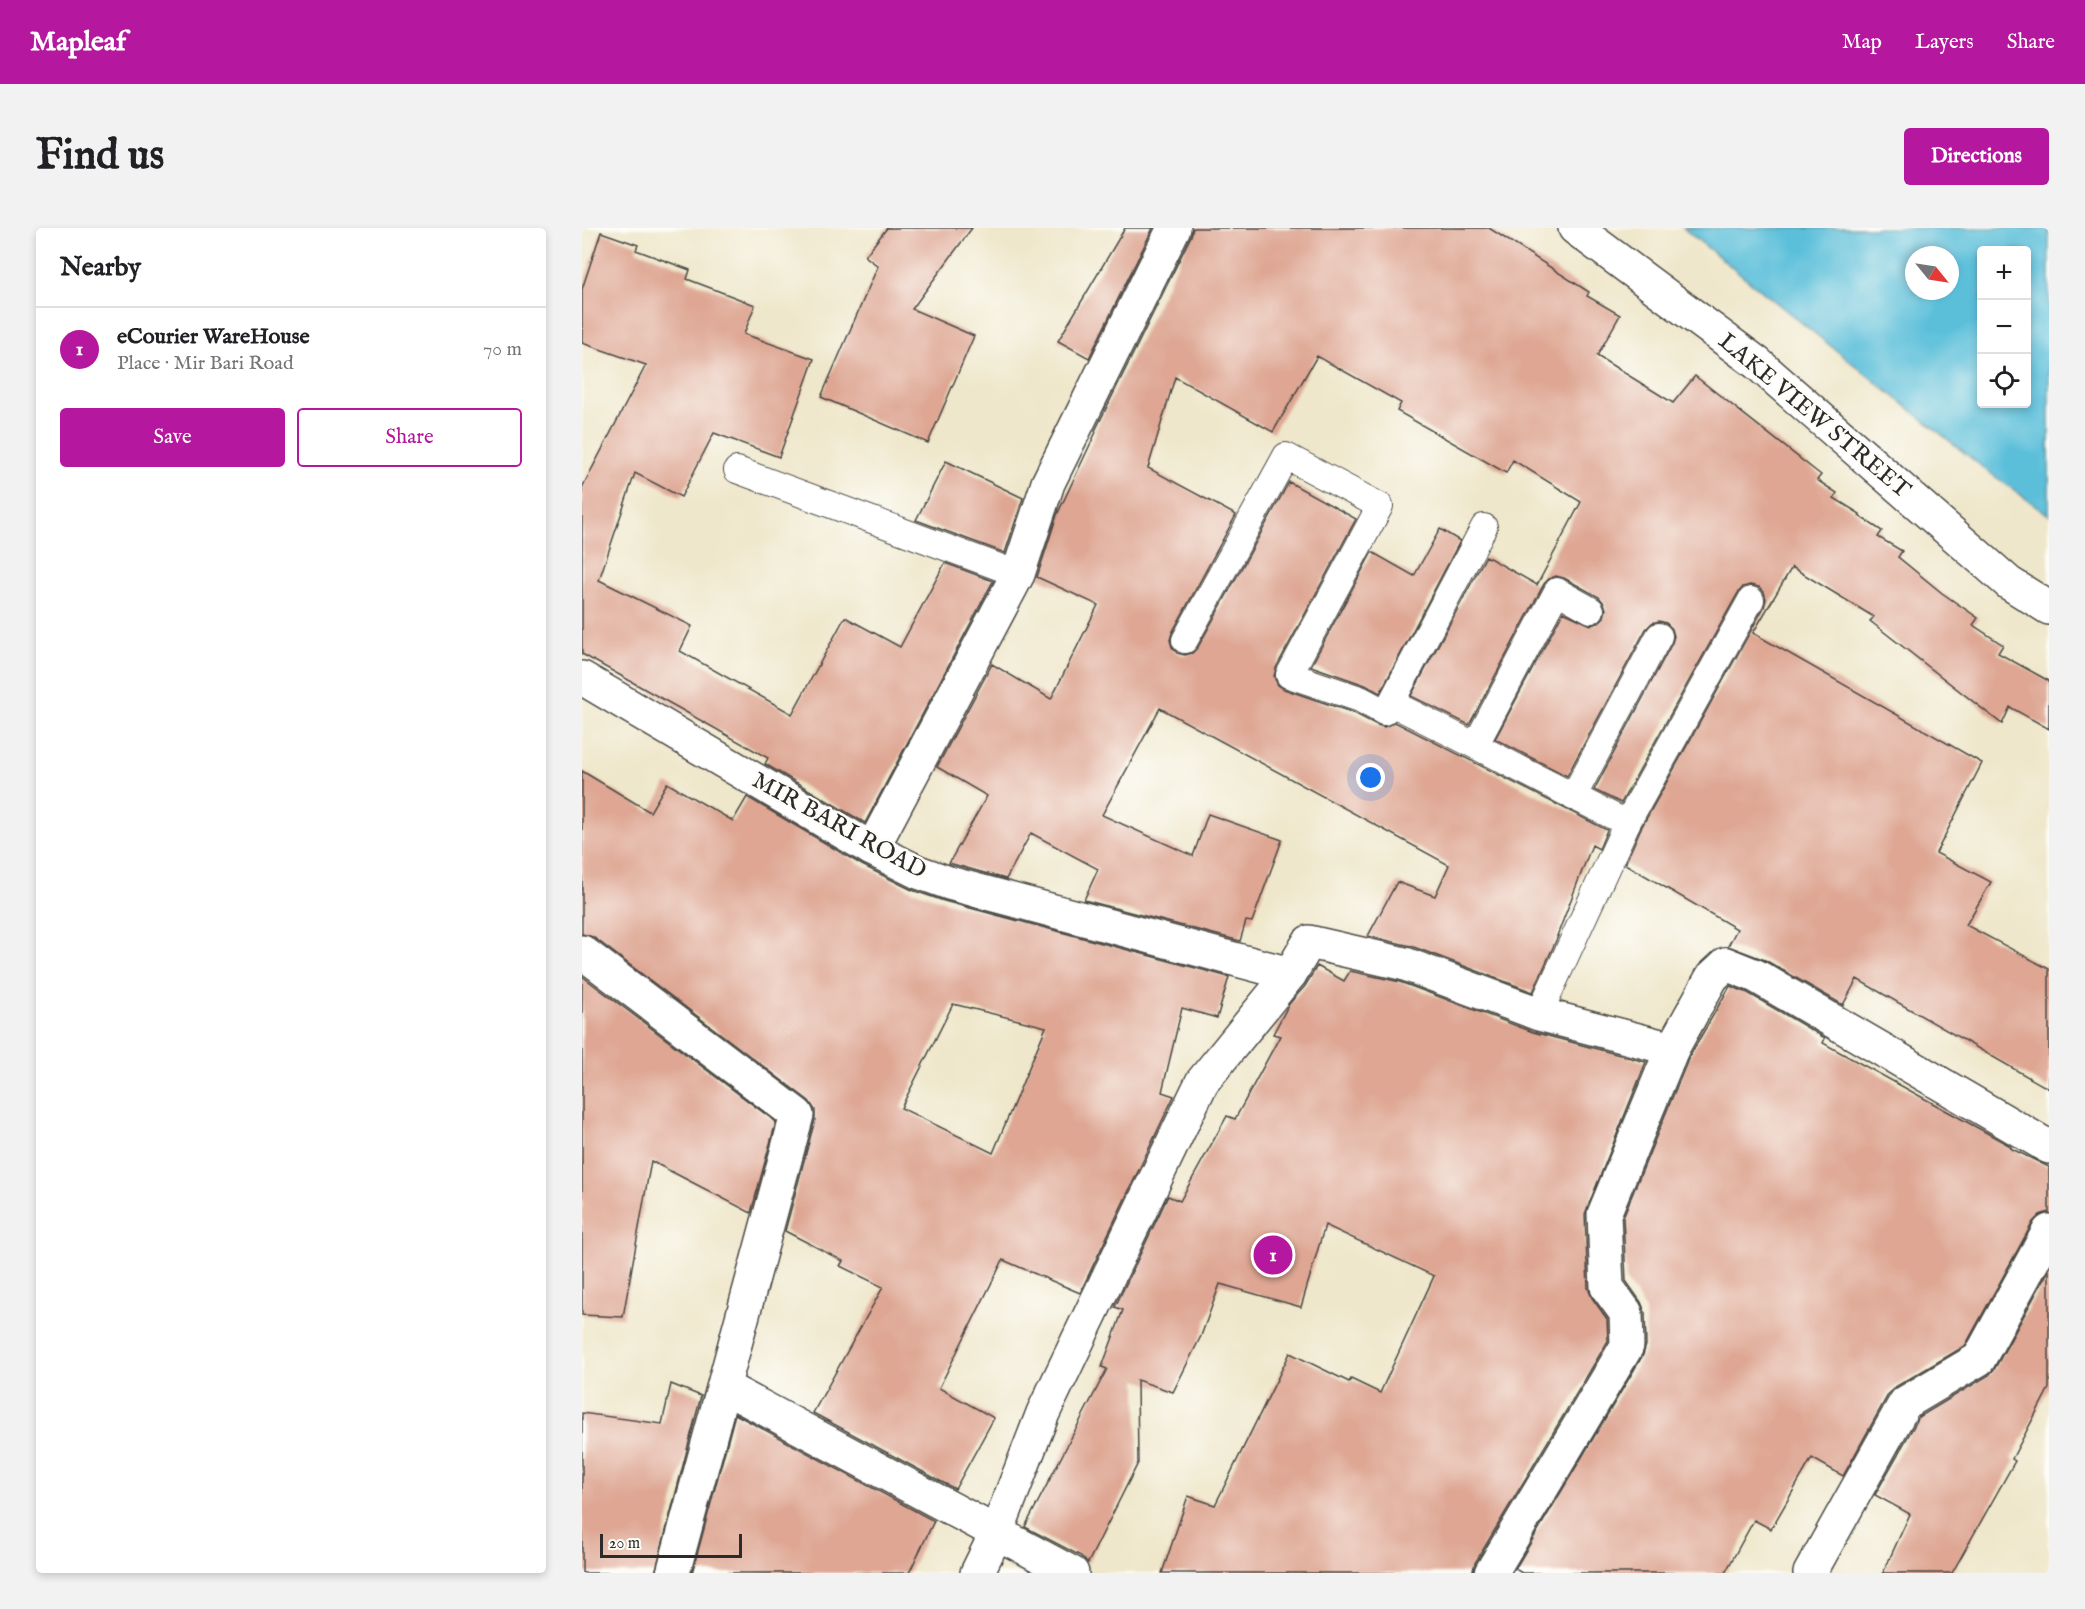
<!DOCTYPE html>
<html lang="en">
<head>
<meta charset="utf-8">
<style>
	body { margin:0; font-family:"IM FELL English",serif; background:#f2f2f2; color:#202124 }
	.controls { position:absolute; right:18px; top:18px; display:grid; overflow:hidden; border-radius:6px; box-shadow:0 3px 9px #0003 }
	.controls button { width:54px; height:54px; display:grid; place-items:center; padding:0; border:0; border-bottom:2px solid #e0e0e0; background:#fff; color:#202124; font:30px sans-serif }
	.compass { position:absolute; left:1323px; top:18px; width:54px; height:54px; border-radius:50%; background:#fff; box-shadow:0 3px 9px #0003; rotate:120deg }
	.scale { position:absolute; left:18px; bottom:15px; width:142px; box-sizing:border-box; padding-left:6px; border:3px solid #2b2b2b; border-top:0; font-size:16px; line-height:21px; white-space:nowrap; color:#2b2b2b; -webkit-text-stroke:4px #fdfcf7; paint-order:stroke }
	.you { position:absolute; left:789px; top:550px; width:21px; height:21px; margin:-15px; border:4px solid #fff; border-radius:50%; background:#1a73e8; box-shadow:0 0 0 9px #1a73e833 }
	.badge { display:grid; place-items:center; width:39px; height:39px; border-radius:50%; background:#b5179e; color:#fff; font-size:20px; font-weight:700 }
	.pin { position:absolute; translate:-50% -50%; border:3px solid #fff; box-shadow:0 2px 6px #0006 }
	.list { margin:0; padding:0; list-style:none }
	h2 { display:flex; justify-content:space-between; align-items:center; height:78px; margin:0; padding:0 24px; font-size:26px }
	h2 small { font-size:20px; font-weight:400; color:#757577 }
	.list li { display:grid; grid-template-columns:39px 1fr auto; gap:18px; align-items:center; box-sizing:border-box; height:84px; padding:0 24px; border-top:2px solid #e0e0e0 }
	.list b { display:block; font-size:22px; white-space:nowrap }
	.list p { margin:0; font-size:20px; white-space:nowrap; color:#757577 }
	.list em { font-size:20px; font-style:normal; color:#757577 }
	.actions { display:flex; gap:12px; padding:18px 24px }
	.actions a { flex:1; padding:14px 0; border:2px solid #b5179e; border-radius:6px; text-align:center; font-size:21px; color:#b5179e }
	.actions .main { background:#b5179e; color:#fff }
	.icon { flex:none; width:33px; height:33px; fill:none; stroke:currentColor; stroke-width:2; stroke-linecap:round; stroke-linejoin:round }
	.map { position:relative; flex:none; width:1467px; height:1345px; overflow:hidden; border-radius:6px }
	header { display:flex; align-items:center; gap:36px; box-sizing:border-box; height:84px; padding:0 30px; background:#b5179e; color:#fff }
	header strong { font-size:28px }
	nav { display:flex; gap:33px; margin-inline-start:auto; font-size:21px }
	.intro { display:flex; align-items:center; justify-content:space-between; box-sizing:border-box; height:144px; padding:0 36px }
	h1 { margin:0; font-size:42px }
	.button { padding:15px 27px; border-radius:6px; background:#b5179e; color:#fff; font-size:21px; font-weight:700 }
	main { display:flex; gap:36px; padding:0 36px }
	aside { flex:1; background:#fff; border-radius:6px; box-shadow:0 3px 9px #0003 }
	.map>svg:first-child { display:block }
	.water { fill:#5cbfda; stroke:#447582; stroke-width:1.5; fill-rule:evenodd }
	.building { fill:#dea693; fill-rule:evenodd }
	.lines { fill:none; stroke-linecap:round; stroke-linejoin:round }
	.lane-casing { stroke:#484743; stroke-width:28 }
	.street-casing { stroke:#484743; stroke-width:36 }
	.lane { stroke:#fff; stroke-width:26 }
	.street { stroke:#fff; stroke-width:33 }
	.labels { text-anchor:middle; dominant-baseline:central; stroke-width:5; stroke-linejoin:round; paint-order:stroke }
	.street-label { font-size:24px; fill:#2b2b2b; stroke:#fdfcf7 }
</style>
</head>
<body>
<header>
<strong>Mapleaf</strong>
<nav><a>Map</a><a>Layers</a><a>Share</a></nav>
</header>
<div class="intro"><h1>Find us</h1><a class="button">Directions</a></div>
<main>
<aside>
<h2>Nearby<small></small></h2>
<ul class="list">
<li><span class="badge">1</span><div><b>eCourier WareHouse</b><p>Place · Mir Bari Road</p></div><em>70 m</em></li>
</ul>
<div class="actions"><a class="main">Save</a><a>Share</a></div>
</aside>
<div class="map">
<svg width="1467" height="1345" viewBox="0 0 1467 1345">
	<rect width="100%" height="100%" fill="#fdfcf7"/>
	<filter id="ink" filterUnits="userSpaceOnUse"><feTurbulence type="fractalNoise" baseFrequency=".0167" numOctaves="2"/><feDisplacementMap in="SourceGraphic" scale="12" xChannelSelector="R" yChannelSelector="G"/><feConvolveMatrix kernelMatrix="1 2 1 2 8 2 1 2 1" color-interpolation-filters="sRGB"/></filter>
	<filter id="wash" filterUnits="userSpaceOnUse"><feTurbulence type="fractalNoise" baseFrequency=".008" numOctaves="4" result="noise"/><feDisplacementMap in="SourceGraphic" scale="24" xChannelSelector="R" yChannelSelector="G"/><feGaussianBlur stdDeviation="1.35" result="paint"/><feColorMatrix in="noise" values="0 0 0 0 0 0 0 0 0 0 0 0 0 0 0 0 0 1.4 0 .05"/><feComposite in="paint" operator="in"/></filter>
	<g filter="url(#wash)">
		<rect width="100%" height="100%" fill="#efe7cb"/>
		<path class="water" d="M 1101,0 L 1467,0 L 1467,287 L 1404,242 ZM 1400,22 L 1444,22 L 1444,176 L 1400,176 ZM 1332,27 L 1368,27 L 1368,63 L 1332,63 Z"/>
		<g id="blocks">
			<g class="building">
				<path d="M 305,0 L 390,0 L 330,81 L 392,108 L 346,215 L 239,169 L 296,38 L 283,28 Z"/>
				<path d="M 543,0 L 571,0 L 507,130 L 476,113 Z"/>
				<path d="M 611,0 L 907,0 L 1007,64 L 1005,68 L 1038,87 L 1015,128 L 1091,175 L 1113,148 L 1239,247 L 1235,252 L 1255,265 L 1252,270 L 1278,286 L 1277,288 L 1300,303 L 1296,309 L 1320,323 L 1316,329 L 1360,365 L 1396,390 L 1391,397 L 1421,417 L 1416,425 L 1467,453 L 1467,501 L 1428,479 L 1420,496 L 1288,393 L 1292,389 L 1210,339 L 1171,405 L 1400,535 L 1354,625 L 1409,654 L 1384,697 L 1467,741 L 1467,861 L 1275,751 L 1261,777 L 1183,732 L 1146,718 L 1155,701 L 1043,636 L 1058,602 L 1182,379 L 1184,371 L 1182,364 L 1177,359 L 1168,357 L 1161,359 L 1156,365 L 1039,575 L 1012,562 L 1090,415 L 1092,408 L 1090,401 L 1084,395 L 1077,393 L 1070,395 L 1064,401 L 985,548 L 913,511 L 981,384 L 1009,397 L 1016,395 L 1022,389 L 1024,381 L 1022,375 L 1017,369 L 982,350 L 974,348 L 967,351 L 962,356 L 887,497 L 829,468 L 904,328 L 955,357 L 999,274 L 931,232 L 924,245 L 815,183 L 819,175 L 735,128 L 691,204 L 593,149 L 566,240 L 654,287 L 590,405 L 588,412 L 590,419 L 595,425 L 603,427 L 610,425 L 616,419 L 707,254 L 774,291 L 694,440 L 692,449 L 696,457 L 702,461 L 772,485 L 795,497 L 802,499 L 813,494 L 1025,602 L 1017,621 L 1010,617 L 975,708 L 976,708 L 951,764 L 829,718 L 786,708 L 815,654 L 853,668 L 867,637 L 578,480 L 520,587 L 611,628 L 626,586 L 700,612 L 670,694 L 664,693 L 658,713 L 502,672 L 516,641 L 449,605 L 424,651 L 367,635 L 405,568 L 355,539 L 410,436 L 469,471 L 516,377 L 455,349 L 475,287 L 514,204 L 513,203 L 609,8 Z"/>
				<path d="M 19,4 L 56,17 L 54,22 L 108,42 L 105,51 L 173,77 L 162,106 L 232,131 L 197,229 L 132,205 L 99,269 L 53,245 L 17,352 L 110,398 L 98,423 L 210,486 L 263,389 L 318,419 L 363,335 L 411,353 L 283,595 L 183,536 L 186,530 L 0,426 L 0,260 L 64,137 L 0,115 L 0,61 Z"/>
				<path d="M 364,233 L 441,270 L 423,325 L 334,292 Z"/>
				<path d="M 858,301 L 878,313 L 798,465 L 783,457 L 729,438 L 790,324 L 832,348 Z"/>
				<path d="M 0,543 L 68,584 L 85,555 L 151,593 L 165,569 L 280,637 L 330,662 L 362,673 L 647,749 L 635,790 L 600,780 L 580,864 L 592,868 L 498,1065 L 421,1032 L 357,1160 L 412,1190 L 373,1261 L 231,1185 L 301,1059 L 258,1038 L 261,1033 L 203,1003 L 233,892 L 233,882 L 227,873 L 11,709 L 0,706 ZM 371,776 L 464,799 L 411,925 L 319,880 Z"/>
				<path d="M 735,738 L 762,753 L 768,743 L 818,754 L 951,804 L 1064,834 L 1003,986 L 1006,1060 L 1010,1070 L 1025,1091 L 1026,1113 L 893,1335 L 890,1345 L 580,1345 L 606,1268 L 633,1277 L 708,1125 L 767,1154 L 769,1151 L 798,1165 L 852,1048 L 743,997 L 719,1079 L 638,1056 L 619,1108 L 591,1164 L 555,1152 L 556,1235 L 506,1335 L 499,1328 L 443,1299 L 525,1141 L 520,1139 L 541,1082 L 533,1079 L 586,968 L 598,973 L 645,888 L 653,891 L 698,808 L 691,806 L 707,776 L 723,758 Z"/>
				<path d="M 0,748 L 194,894 L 169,985 L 69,933 L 41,1089 L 0,1087 Z"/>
				<path d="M 1148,758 L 1166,765 L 1243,810 L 1241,815 L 1425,916 L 1429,919 L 1428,920 L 1467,939 L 1467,984 L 1458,987 L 1451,994 L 1383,1118 L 1313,1159 L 1307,1165 L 1261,1248 L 1230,1230 L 1189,1301 L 1172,1292 L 1143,1345 L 940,1345 L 933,1341 L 1061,1127 L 1064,1117 L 1063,1084 L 1059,1074 L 1044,1053 L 1041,989 L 1107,829 Z"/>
				<path d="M 1467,1042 L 1467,1160 L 1430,1231 L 1433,1233 L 1370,1345 L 1301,1345 L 1328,1286 L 1293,1267 L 1337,1189 L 1407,1147 L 1413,1140 Z"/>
				<path d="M 89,1156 L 119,1168 L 73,1345 L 0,1345 L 0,1185 L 80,1196 Z"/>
				<path d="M 153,1186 L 352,1293 L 327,1345 L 110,1345 Z"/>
			</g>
		</g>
	</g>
	<g filter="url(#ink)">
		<use href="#blocks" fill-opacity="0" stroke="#484743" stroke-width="1.5"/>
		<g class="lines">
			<defs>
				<g id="lane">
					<path d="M 155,242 L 436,346"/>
					<path d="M 902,299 L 809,475 C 889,514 966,557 1045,595 L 957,786"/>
					<path d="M 603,412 L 704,228 L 798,278 L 707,447 L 778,471 L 802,484 L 809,475"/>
					<path d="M 894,516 L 975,363 L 1009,382"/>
					<path d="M 991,569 L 1077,408"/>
					<path d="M 1045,595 L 1169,372"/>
				</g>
				<g id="street">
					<path d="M 993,0 L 1175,135 L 1427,355 L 1467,380"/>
					<path d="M 0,450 L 290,621 L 336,644 L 367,655 L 708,746"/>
					<path d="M 290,621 L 436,346 L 466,255 L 592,0"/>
					<path d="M 0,724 L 215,887 L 91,1345"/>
					<path d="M 142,1159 L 490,1345"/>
					<path d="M 395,1345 L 414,1306 L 461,1185 L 620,854 L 708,746 L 727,714 L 823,736 L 957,786 L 1090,821"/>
					<path d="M 909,1345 L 1045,1118 L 1044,1085 L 1025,1059 L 1022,986 L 1090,821 L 1130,749 L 1144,736 L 1174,748 L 1467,919"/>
					<path d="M 1228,1345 L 1323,1175 L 1397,1131 L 1467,1003"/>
				</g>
			</defs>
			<use href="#lane" class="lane-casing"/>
			<use href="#street" class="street-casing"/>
			<use href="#lane" class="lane"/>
			<use href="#street" class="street"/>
		</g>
	</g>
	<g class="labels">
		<g class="street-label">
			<text transform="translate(1232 188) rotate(40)">LAKE VIEW STREET</text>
			<text transform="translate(257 598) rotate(29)">MIR BARI ROAD</text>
		</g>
	</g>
</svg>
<div class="controls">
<button>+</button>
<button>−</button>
<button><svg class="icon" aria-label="locate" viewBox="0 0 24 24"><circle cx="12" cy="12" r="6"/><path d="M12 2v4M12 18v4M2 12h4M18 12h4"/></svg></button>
</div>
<svg class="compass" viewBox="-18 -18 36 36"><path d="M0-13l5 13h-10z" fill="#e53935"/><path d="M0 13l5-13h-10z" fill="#757577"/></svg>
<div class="scale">20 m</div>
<div class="you"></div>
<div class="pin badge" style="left:691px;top:1027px">1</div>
</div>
</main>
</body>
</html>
